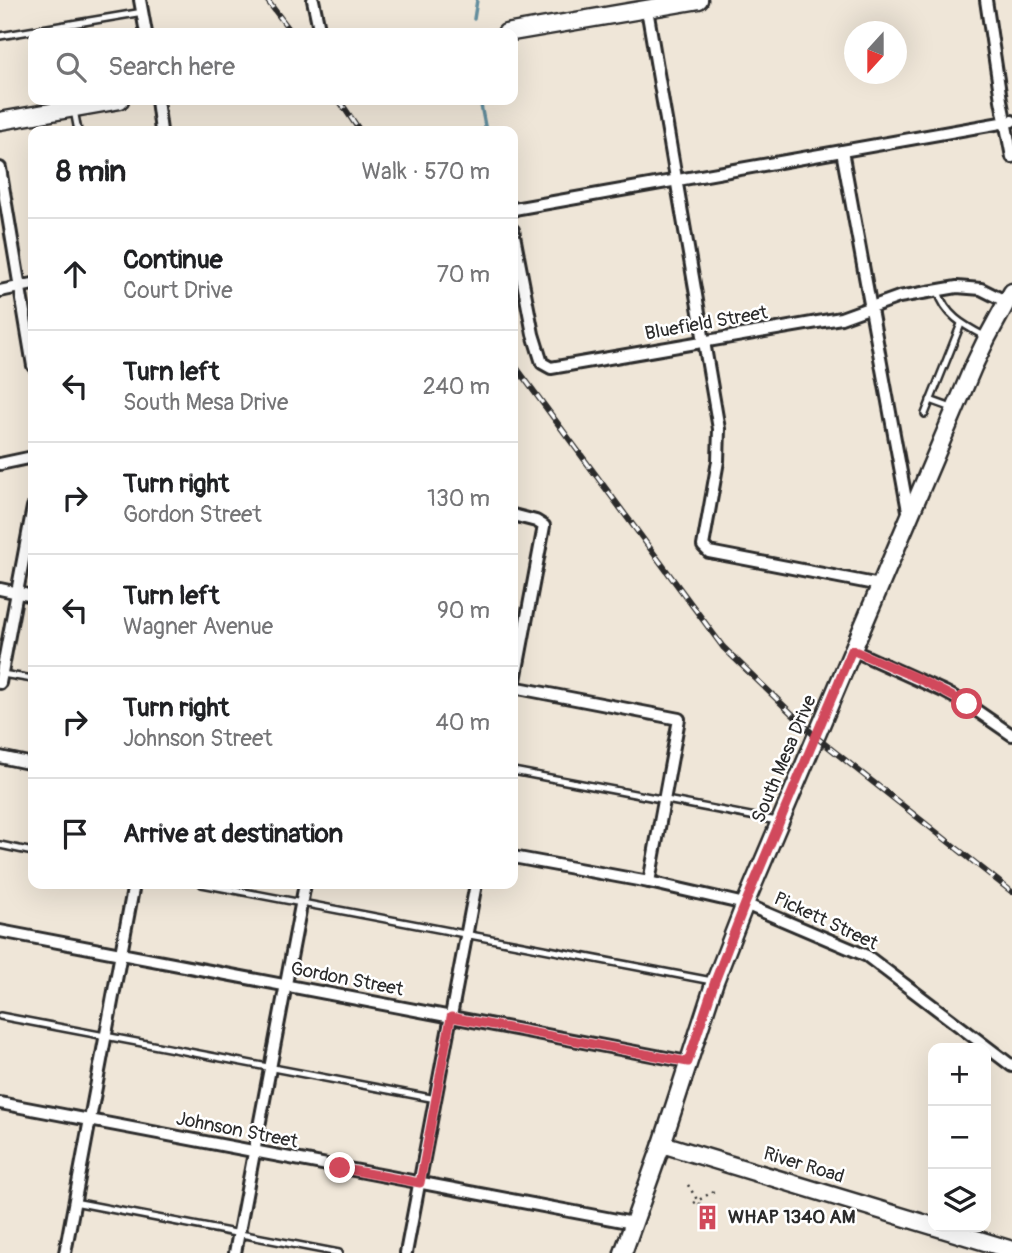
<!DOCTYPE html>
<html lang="en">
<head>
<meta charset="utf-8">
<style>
	body { margin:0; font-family:Pangolin,sans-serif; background:#f2f2f2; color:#202124 }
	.controls { position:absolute; right:21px; bottom:21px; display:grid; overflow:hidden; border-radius:14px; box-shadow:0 7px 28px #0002 }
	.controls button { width:63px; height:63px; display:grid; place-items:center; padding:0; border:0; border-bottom:2px solid #e0e0e0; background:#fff; color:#202124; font:35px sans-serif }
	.compass { position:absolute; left:844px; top:21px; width:63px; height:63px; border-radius:50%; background:#fff; box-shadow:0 7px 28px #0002; rotate:201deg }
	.stop { position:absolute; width:21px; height:21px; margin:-16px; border:5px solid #d1495b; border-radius:50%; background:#fff }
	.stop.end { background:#d1495b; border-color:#fff; box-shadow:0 2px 7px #0008 }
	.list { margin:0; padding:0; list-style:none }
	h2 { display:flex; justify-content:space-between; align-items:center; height:91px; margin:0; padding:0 28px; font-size:30px }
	h2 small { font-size:23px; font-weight:400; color:#757577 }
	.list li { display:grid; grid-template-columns:46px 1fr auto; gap:21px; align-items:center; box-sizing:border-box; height:112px; padding:0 28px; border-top:2px solid #e0e0e0 }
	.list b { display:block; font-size:26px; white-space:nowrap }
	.list p { margin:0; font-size:23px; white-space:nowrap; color:#757577 }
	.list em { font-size:23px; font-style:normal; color:#757577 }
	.icon { flex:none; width:38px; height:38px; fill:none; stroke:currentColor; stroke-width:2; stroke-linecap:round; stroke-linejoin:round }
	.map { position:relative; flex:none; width:1012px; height:1253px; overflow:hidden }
	.search { position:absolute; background:#fff; box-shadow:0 7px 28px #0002; left:28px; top:28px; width:490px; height:77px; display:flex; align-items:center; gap:18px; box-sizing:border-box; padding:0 24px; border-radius:14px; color:#757577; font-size:26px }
	.panel { position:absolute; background:#fff; box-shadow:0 7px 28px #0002; left:28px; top:126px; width:490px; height:763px; border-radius:14px }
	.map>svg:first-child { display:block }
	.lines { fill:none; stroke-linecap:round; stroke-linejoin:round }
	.stream { stroke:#648e9e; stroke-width:3.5 }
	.lane-casing { stroke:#2b2b2b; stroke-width:10 }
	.street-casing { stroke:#2b2b2b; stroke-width:16 }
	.secondary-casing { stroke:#2b2b2b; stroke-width:21 }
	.path { stroke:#2b2b2b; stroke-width:2.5; stroke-dasharray:2 5; stroke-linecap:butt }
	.lane { stroke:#fff; stroke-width:5 }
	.street { stroke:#fff; stroke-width:10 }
	.secondary { stroke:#fff; stroke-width:16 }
	.rail-casing { stroke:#2b2b2b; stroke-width:6 }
	.rail { stroke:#fff; stroke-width:3.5; stroke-dasharray:10; stroke-linecap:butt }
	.route { stroke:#d1495b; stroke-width:9 }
	.labels { text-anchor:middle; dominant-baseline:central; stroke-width:5; stroke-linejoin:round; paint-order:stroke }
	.street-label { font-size:19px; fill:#2b2b2b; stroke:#fff }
	.poi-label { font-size:19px; font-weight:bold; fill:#2b2b2b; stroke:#fff; text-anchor:start }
</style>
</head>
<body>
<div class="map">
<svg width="1012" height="1253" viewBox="0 0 1012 1253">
	<rect width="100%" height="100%" fill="#efe6d8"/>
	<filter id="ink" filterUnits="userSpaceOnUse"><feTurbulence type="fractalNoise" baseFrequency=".0143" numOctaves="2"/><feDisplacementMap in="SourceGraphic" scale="14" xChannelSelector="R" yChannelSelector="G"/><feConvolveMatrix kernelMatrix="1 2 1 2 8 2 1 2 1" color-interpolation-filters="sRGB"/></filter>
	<g filter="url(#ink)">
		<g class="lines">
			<g class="stream">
				<path d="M 474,19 L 477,0"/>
				<path d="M 480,100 L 486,131"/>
			</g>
			<defs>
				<g id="lane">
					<path d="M 0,36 L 143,12"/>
					<path d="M 74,110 L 78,131"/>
					<path d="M 938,291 C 945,315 963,325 984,336"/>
					<path d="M 930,400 L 952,408"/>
					<path d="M 925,414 L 961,324"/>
					<path d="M 2,674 L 33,679"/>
					<path d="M 513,771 L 777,821"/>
					<path d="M 0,845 L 33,852"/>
					<path d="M 202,884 L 712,981"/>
					<path d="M 0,1016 L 436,1099"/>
					<path d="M 74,1202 L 339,1253"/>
				</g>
				<g id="street">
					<path d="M 140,0 L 146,33"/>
					<path d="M 313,0 L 320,33"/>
					<path d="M 986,0 L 1001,100 L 1012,157"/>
					<path d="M 647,9 L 719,429 L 718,461 L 703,546 L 709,552 L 880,585"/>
					<path d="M 157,100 L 161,131"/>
					<path d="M 842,151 L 909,516"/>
					<path d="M 0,168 L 33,366"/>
					<path d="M 513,211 L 514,209 L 1012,121"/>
					<path d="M 513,230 L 533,334 L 542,363 L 551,368 L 841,318 L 899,297 L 957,287 L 981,289 L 1007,302"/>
					<path d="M 0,291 L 33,284"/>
					<path d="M 0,464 L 33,457"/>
					<path d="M 513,515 L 536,521 L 544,526 L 513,691"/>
					<path d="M 0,589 L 33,596"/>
					<path d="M 852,650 L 945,692 L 967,704 L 1012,735"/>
					<path d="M 0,683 L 33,507"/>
					<path d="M 513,687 L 679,719 L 649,882"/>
					<path d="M 0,757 L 33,764"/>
					<path d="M 513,857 L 649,882 L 745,904 L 867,956 L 1012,1066"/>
					<path d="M 0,931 L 688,1062"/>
					<path d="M 0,1103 L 633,1223"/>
					<path d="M 65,1253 L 134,884"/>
					<path d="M 235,1253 L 305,884"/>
					<path d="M 406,1253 L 476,884"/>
				</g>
				<g id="secondary">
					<path d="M 506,33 L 699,0"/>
					<path d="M 0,121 L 120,100"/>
					<path d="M 662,1144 L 933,1226"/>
					<path d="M 936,1227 L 1012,1250"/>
					<path d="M 623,1253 L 662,1144 L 715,981 L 745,904 L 973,367 L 987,338 L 1012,292"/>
				</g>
			</defs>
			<use href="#lane" class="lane-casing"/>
			<use href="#street" class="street-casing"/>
			<use href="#secondary" class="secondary-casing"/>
			<g class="path">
				<path d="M 688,1185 L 701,1206"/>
				<path d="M 694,1203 L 714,1191"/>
			</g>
			<use href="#lane" class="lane"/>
			<use href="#street" class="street"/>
			<use href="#secondary" class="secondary"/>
			<defs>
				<g id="rail">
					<path d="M 267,0 L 292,33"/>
					<path d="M 339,100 L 360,131"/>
					<path d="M 513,363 L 723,647 L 816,737 L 1012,892"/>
				</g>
			</defs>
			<use href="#rail" class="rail-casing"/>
			<use href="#rail" class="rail"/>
		</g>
	</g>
	<g class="lines" filter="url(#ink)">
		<path class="route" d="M 340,1168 L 420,1183 L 451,1017 L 688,1062 L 715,981 L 745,904 L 852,650 L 917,678 L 967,704"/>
	</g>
	<defs>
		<symbol id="building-bare" viewBox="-9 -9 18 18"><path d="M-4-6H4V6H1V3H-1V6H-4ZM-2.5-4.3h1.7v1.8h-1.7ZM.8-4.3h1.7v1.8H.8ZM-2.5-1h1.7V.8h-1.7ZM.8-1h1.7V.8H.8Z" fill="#d1495b" stroke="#fff" stroke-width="2.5" paint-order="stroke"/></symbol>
	</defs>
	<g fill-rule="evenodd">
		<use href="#building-bare" x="690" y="1200" width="35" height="35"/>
	</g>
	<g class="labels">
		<g class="street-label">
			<text transform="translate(706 323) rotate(-10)">Bluefield Street</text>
			<text transform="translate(784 759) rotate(-67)">South Mesa Drive</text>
			<text transform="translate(826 921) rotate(25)">Pickett Street</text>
			<text transform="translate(347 979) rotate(11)">Gordon Street</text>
			<text transform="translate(237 1130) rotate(11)">Johnson Street</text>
			<text transform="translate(804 1165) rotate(17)">River Road</text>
		</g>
		<g class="poi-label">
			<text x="728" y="1217">WHAP 1340 AM</text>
		</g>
	</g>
</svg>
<div class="controls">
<button>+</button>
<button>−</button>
<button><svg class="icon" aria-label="layers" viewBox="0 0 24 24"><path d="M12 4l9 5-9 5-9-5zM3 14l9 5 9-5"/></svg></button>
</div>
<svg class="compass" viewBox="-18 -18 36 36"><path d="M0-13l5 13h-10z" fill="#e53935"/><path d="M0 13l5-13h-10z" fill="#757577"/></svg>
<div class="stop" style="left:967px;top:704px"></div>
<div class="stop end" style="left:340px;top:1168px"></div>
<div class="search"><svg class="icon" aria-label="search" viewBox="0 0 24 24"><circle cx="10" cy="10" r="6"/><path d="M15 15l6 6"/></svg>Search here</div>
<section class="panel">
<h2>8 min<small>Walk · 570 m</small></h2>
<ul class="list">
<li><svg class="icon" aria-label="ahead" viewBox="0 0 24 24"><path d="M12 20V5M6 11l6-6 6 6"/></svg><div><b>Continue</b><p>Court Drive</p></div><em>70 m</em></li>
<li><svg class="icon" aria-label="left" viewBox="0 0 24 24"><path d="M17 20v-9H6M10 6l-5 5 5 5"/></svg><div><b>Turn left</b><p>South Mesa Drive</p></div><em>240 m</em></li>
<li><svg class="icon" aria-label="right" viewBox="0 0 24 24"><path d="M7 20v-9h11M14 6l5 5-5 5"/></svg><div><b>Turn right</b><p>Gordon Street</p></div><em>130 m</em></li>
<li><svg class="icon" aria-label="left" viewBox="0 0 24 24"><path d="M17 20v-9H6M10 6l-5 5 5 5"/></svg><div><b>Turn left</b><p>Wagner Avenue</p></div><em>90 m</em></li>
<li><svg class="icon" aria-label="right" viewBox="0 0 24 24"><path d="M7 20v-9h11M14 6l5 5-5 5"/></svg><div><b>Turn right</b><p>Johnson Street</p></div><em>40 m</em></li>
<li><svg class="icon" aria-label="arrive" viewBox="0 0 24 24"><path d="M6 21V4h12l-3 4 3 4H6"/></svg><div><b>Arrive at destination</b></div></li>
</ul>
</section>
</div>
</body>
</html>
